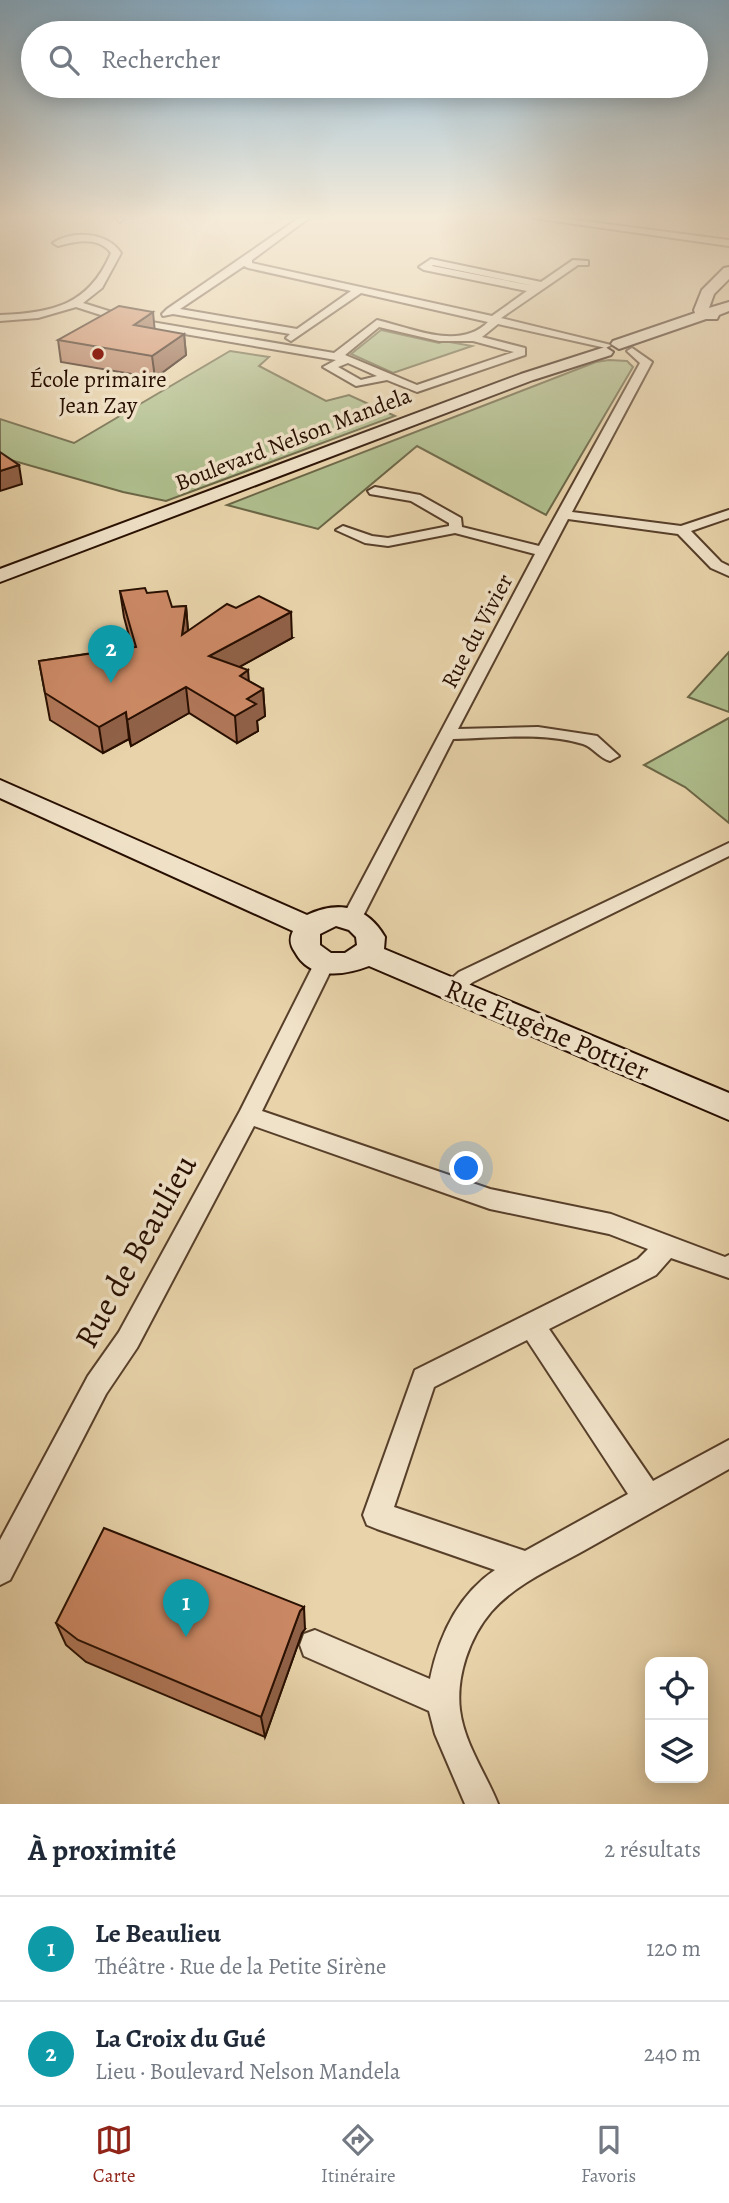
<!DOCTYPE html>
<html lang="fr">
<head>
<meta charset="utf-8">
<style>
	body { margin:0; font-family:Alegreya,serif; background:#f2f2f3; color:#1f2937 }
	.controls { position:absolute; right:21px; bottom:21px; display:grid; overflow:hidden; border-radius:14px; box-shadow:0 4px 18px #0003 }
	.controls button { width:63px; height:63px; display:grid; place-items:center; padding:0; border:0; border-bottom:2px solid #e0e1e3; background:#fff; color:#1f2937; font:35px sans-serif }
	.you { position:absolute; left:467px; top:1169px; width:24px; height:24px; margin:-18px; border:5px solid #fff; border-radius:50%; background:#1a73e8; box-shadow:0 0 0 10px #1a73e833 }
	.badge { display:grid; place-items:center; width:46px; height:46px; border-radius:50%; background:#8f2418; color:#fff; font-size:23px; font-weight:700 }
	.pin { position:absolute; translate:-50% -58px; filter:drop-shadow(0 2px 4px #0008) }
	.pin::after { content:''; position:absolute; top:37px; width:24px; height:21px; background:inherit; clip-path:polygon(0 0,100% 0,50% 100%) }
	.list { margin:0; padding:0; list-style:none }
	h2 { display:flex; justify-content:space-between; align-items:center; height:91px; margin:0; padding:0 28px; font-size:30px }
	h2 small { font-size:23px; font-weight:400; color:#747a83 }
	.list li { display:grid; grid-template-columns:46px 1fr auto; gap:21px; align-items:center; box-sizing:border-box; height:105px; padding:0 28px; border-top:2px solid #e0e1e3 }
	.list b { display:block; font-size:26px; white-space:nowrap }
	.list p { margin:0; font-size:23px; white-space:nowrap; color:#747a83 }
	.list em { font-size:23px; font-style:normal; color:#747a83 }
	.icon { flex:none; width:38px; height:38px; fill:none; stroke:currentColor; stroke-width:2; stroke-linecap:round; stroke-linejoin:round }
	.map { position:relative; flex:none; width:729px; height:1804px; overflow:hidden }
	.search { position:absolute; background:#fff; box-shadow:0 4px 18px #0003; left:21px; right:21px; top:21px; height:77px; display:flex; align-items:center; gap:18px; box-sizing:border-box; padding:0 24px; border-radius:38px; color:#747a83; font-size:26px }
	.sheet { height:301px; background:#fff }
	nav { display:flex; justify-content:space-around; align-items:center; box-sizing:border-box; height:98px; border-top:2px solid #e0e1e3; background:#fff; font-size:19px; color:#747a83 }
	nav a { display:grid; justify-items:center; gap:4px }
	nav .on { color:#8f2418 }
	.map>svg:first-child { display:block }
	.green { fill:#afbe8d; stroke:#6b6646; stroke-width:2 }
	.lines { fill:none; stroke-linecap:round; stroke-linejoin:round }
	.street-casing { stroke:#573f2a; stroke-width:4 }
	.secondary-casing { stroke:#270e00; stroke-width:4 }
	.street { fill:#f0e2c8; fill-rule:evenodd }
	.secondary { fill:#f0e2c8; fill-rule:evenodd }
	.wall { fill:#b07758; stroke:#270e00; stroke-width:2 }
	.shaded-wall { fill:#906147; stroke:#270e00; stroke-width:2 }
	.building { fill:#cd8a66; stroke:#270e00; stroke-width:2 }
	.poi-dot { fill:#8f2418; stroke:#f0e2c8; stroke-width:2.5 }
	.labels { text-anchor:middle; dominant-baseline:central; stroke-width:7; stroke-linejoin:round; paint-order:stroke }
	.far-poi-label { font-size:23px; fill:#270e00; stroke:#f0e2c8 }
	.far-street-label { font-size:23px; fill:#270e00; stroke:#f0e2c8 }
	.street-label { font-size:28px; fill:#270e00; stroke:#f0e2c8 }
	.near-street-label { font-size:33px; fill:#270e00; stroke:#f0e2c8 }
</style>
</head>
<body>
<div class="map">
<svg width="729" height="1804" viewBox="0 0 729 1804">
	<rect width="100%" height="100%" fill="#e8d3aa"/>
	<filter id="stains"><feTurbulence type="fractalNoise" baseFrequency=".00286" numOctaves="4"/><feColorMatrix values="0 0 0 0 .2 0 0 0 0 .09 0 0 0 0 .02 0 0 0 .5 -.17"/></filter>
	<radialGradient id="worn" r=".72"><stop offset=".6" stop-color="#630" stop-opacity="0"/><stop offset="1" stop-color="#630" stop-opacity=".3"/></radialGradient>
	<g class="green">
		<path d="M 381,330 L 439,343 L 444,341 L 472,346 L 393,373 L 351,354 Z"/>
		<path d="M 230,351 L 269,357 L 259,366 L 326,401 L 349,395 L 395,416 L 166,501 L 123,492 L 0,457 L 0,419 L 74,443 Z"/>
		<path d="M 609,360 L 627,361 L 633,367 L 546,515 L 417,446 L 318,529 L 227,505 L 596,362 Z"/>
		<path d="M 729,652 L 729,712 L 688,697 Z"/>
		<path d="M 729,718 L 729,823 L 685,787 L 644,765 Z"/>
	</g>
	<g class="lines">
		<defs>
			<g id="street">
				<path d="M 116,218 L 125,218 L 120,222 Z"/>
				<path d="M 299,218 L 309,218 L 252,260 L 252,263 L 492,316 L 527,291 L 424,270 L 419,267 L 431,259 L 541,282 L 573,260 L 588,261 L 588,265 L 578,265 L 501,318 L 611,345 L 606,348 L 498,324 L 482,337 L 525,348 L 525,355 L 417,392 L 387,380 L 356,386 L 323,367 L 336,360 L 132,325 L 76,307 L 38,318 L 0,321 L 0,315 C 53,313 89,305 111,253 C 99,236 75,241 58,246 L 53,243 C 73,230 107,232 121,253 L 102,288 L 83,303 L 134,319 L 334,353 L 377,320 C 412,328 459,351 488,322 L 361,293 L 291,341 L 286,338 L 290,334 L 173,314 L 163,316 L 162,314 L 167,309 ZM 433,265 L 534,286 L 432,266 ZM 244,266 L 248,268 L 351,291 L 297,329 L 180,309 ZM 379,327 L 439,341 L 473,341 L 514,352 L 417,385 L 345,355 ZM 348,363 L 377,376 L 361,380 L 338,367 Z"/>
				<path d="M 533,218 L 560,218 L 729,240 L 729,246 Z"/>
				<path d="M 632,348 L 652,362 L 572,512 L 681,526 L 729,510 L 729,518 L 691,531 L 721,562 L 729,566 L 729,576 L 711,568 L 678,534 L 568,519 L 458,729 L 538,727 L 591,735 L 597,736 L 619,756 L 610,761 C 599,758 593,747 583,744 C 542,732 495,738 453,739 L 362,918 L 359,923 L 345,923 L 342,918 L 535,554 L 455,533 L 388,546 L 365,543 L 336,530 L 343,526 L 372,536 L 388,538 L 449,526 L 449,523 L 411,501 L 370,494 L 368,491 L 375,487 L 420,495 L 461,518 L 462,527 L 539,546 L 640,363 L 627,351 Z"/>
				<path d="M 729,843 L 729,856 L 473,982 C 463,990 456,997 444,993 L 441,988 L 459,972 Z"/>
				<path d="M 325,955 L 332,957 L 335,962 L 262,1111 L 490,1189 L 611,1214 L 725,1257 L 729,1255 L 729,1278 L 671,1258 L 656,1275 L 549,1329 L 653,1481 L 729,1440 L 729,1469 C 681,1496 633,1523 585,1550 C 553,1568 515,1584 491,1612 C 469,1638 456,1677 460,1710 C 464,1743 486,1774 498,1804 L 465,1804 L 435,1734 L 429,1711 L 304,1656 L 300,1645 L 304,1634 L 315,1630 L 430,1679 C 439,1636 458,1595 495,1570 L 377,1529 L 367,1525 L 363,1515 L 415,1370 L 638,1259 L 648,1249 L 609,1234 L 490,1209 L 254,1126 L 137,1348 L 106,1394 L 10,1580 L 0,1585 L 0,1540 L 88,1376 L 119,1332 L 240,1111 L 315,962 L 318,957 ZM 527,1340 L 628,1494 L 525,1551 L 394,1507 L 434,1387 Z"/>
			</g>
			<g id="secondary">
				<path d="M 729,267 L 729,279 L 714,294 L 709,308 L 729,302 L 729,311 L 719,315 L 717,319 L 706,319 L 619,349 L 611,344 L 613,341 L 695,313 L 694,310 L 702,290 L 724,268 Z"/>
				<path d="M 605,347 L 613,352 L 611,355 L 533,380 L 0,582 L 0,569 L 521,374 Z"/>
				<path d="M 0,780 L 307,915 C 339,900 367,906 385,937 L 384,949 L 729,1093 L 729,1120 L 369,966 C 343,976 310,980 295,952 C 290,945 289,939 293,931 L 0,798 ZM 336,926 L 349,930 L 356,937 L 357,945 L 345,953 L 331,953 L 320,945 L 320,934 Z"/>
			</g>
		</defs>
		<use href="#street" class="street-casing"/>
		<use href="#secondary" class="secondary-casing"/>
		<use href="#street" class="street"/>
		<use href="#secondary" class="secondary"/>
	</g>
	<g class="wall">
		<path d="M 184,334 L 186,355 L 155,378 L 61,362 L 58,340 Z"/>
		<path d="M 120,591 L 147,593 L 172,607 L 186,606 L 188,631 L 292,638 L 239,667 L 249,681 L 263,689 L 265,716 L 257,721 L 258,731 L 237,743 L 189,713 L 131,746 L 129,739 L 103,753 L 50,720 L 39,661 L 132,647 L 124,617 Z"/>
		<path d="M 56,1623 L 305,1629 L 302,1633 L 265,1737 L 86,1662 L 66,1645 Z"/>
	</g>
	<g class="shaded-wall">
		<path d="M 153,312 L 155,333 L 134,325 Z"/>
		<path d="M 184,334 L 186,355 L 155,378 L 152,356 Z"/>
		<path d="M 19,465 L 22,484 L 0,491 L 0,471 Z"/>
		<path d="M 186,606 L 188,631 L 182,635 Z"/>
		<path d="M 291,612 L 292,638 L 212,682 L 209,656 Z"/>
		<path d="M 248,670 L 250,697 L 263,689 L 265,716 L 257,721 L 258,731 L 237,743 L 235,716 L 240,676 Z"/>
		<path d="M 186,687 L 189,713 L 131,746 L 127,720 Z"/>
		<path d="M 126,712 L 129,739 L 103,753 L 99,727 Z"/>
		<path d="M 304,1607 L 305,1629 L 302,1633 L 265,1737 L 261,1717 L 300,1611 Z"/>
	</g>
	<g class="building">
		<path d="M 119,306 L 153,312 L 134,325 L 184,334 L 152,356 L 58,340 Z"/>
		<path d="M 0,452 L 19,465 L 0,471 Z"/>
		<path d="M 145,588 L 147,593 L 167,591 L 172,607 L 186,606 L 182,635 L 227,604 L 236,608 L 259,596 L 291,612 L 209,656 L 248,670 L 240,676 L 263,689 L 247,699 L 256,704 L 235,716 L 186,687 L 127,720 L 126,712 L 99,727 L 45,693 L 39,661 L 136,647 L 120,591 Z"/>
		<path d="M 104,1528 L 304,1607 L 300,1611 L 261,1717 L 78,1640 L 56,1623 Z"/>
	</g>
	<linearGradient id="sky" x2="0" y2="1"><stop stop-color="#89b5d3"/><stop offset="0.46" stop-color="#f5ebd9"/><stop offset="1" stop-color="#f5ebd9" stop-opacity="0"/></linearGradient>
	<rect width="729" height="471" fill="url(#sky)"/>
	<circle class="poi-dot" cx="98" cy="354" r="7"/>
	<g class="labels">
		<g class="far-poi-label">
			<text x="98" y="379">École primaire<tspan x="98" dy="26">Jean Zay</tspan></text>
		</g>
		<g class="far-street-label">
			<text transform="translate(293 439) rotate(-21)">Boulevard Nelson Mandela</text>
			<text transform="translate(477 631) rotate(-62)">Rue du Vivier</text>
		</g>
		<g class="street-label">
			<text transform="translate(547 1030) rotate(23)">Rue Eugène Pottier</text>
		</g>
		<g class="near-street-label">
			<text transform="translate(135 1251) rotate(-61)">Rue de Beaulieu</text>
		</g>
	</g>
	<rect width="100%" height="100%" filter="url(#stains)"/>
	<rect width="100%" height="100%" fill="url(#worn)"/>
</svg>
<div class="controls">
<button><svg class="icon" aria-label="locate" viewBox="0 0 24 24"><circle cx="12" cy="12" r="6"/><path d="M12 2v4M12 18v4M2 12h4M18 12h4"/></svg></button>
<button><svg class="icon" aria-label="layers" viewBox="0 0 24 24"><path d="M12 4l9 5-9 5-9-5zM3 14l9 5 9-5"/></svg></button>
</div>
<div class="you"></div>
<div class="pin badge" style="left:186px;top:1637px;background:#0f9aa8">1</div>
<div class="pin badge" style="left:111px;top:683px;background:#0f9aa8">2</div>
<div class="search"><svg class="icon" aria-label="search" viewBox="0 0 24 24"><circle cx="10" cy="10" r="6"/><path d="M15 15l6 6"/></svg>Rechercher</div>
</div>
<section class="sheet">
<h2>À proximité<small>2 résultats</small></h2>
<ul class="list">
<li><span class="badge" style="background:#0f9aa8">1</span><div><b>Le Beaulieu</b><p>Théâtre · Rue de la Petite Sirène</p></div><em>120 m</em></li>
<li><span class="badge" style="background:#0f9aa8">2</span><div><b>La Croix du Gué</b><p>Lieu · Boulevard Nelson Mandela</p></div><em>240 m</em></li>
</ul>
</section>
<nav>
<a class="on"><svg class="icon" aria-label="map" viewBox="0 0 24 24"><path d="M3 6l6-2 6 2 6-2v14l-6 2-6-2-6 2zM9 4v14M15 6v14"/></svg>Carte</a>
<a><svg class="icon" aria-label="directions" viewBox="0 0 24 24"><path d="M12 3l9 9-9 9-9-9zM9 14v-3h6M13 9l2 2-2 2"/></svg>Itinéraire</a>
<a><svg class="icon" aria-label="saved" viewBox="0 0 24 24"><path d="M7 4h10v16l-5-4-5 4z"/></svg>Favoris</a>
</nav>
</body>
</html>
